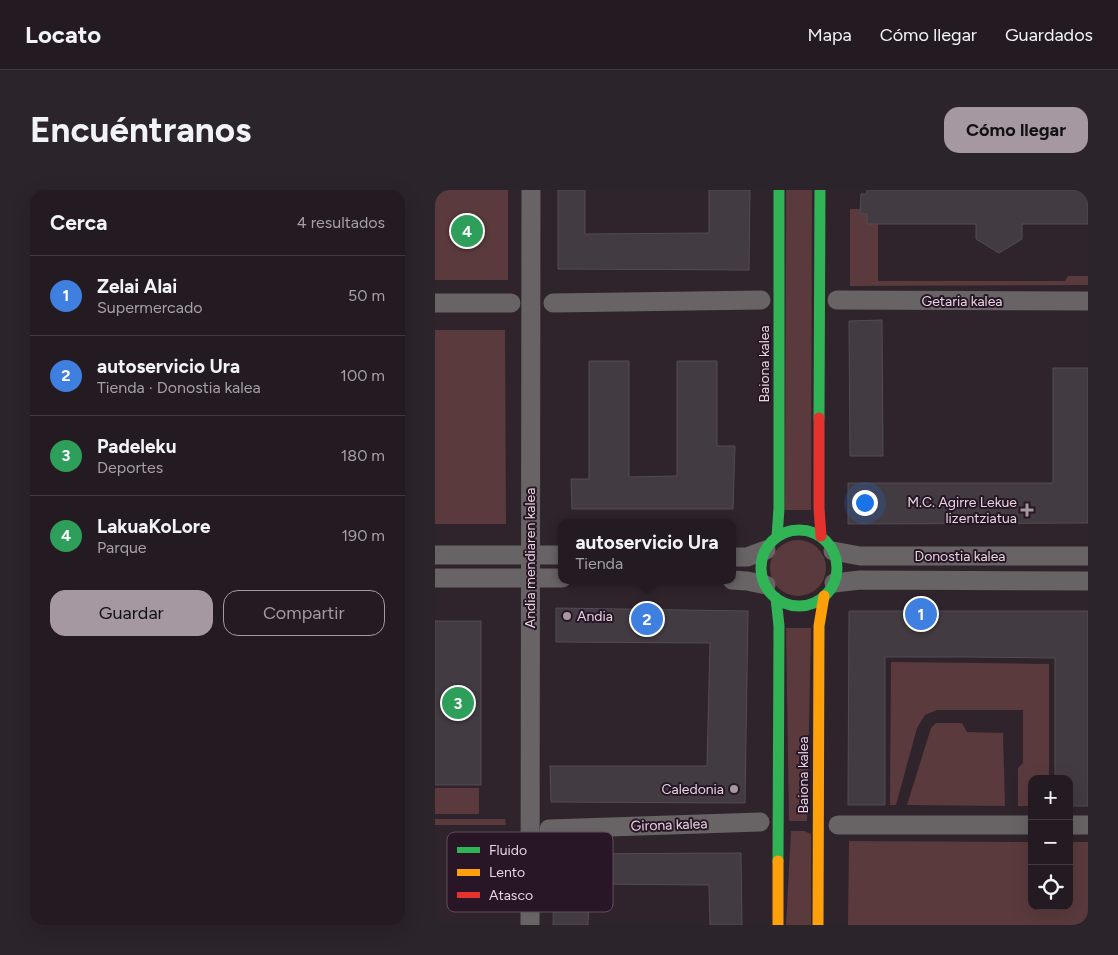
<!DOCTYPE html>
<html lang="es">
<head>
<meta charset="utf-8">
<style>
	body { margin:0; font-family:Figtree,sans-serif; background:#2b242a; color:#f1f3f6 }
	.controls { position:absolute; right:15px; bottom:15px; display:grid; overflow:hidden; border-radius:10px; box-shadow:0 5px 20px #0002 }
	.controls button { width:45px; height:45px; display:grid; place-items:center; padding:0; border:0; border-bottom:1px solid #40393f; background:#231b21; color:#f1f3f6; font:25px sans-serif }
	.you { position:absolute; left:429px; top:312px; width:18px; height:18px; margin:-12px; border:4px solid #fff; border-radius:50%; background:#1a73e8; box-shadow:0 0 0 8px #1a73e833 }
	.badge { display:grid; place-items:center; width:32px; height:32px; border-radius:50%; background:#a598a1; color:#fff; font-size:16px; font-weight:700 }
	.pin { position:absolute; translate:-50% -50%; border:2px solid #fff; box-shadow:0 1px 5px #0006 }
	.popup { position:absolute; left:123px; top:329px; width:178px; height:65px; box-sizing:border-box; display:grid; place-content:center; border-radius:10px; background:#231b21; filter:drop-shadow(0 1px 4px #0005); font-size:16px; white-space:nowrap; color:#a3a1a5 }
	.popup b { font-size:19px; color:#f1f3f6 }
	.popup::after { content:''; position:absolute; left:50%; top:100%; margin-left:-10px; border:10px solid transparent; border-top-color:#231b21 }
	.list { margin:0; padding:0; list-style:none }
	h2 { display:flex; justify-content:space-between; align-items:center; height:65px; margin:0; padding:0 20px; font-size:21px }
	h2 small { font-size:16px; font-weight:400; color:#a3a1a5 }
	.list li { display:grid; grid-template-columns:32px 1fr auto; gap:15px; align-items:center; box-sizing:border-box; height:80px; padding:0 20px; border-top:1px solid #40393f }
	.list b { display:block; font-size:19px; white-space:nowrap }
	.list p { margin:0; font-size:16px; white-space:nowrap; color:#a3a1a5 }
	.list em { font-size:16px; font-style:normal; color:#a3a1a5 }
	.actions { display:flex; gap:10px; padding:15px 20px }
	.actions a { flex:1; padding:11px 0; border:1px solid #a598a1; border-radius:15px; text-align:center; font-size:18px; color:#a598a1 }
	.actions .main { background:#a598a1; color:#111 }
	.icon { flex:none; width:28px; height:28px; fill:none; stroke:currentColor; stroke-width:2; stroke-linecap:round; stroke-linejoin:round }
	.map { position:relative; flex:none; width:653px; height:735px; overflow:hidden; border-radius:15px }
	header { display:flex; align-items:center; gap:30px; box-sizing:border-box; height:70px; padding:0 25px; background:#231b21; border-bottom:1px solid #40393f }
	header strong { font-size:24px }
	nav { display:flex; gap:28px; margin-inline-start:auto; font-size:18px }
	.intro { display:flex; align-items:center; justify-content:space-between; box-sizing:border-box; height:120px; padding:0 30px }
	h1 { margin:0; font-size:35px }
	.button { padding:12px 22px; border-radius:15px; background:#a598a1; color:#111; font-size:18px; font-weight:700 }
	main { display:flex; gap:30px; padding:0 30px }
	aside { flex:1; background:#231b21; border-radius:15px; box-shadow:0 5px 20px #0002 }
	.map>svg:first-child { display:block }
	.green { fill:#5a3a3d }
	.building { fill:#433b42; stroke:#544b53 }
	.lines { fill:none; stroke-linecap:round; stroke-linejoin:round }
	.street { stroke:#686365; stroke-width:19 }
	.fast { stroke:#30b455; stroke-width:11 }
	.slow { stroke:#ff9f0a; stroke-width:11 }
	.jam { stroke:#e5322d; stroke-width:11 }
	.poi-dot { fill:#a598a1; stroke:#281525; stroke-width:2 }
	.labels { text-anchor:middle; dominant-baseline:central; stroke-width:4; stroke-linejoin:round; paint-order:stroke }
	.street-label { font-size:14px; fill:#e4d6e0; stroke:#281525 }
	.poi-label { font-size:14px; fill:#e4d6e0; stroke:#281525; text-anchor:end }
	.key { fill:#281525; stroke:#604f5d; stroke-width:1 }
	.key-label { font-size:14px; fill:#e4d6e0 }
</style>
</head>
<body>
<header>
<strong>Locato</strong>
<nav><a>Mapa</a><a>Cómo llegar</a><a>Guardados</a></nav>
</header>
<div class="intro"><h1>Encuéntranos</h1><a class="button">Cómo llegar</a></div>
<main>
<aside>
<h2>Cerca<small>4 resultados</small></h2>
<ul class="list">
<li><span class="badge" style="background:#3f7fe0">1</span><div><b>Zelai Alai</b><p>Supermercado</p></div><em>50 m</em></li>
<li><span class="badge" style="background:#3f7fe0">2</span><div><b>autoservicio Ura</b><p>Tienda · Donostia kalea</p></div><em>100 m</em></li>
<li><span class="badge" style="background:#2e9e5b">3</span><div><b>Padeleku</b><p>Deportes</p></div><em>180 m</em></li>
<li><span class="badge" style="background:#2e9e5b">4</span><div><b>LakuaKoLore</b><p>Parque</p></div><em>190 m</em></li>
</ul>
<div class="actions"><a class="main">Guardar</a><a>Compartir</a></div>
</aside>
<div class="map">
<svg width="653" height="735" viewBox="0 0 653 735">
	<rect width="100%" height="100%" fill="#2f242c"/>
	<g class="green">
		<rect x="0" y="0" width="73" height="90"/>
		<path d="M 351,0 L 377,0 L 376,320 L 350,320 Z"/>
		<path d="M 415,19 L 426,19 L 432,24 L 432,34 L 443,34 L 443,91 L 630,91 L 633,86 L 653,86 L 653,95 L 415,96 Z"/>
		<path d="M 0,140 L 70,140 L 71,334 L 0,334 Z"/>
		<circle cx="363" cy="378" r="28"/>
		<path d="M 351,438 L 376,438 L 372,631 L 354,631 Z"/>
		<path d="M 456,472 L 614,474 L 614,589 L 597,589 L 597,616 L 583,616 L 583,578 L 588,573 L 588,520 L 502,520 L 490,525 L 482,538 L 461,615 L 455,615 Z"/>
		<path d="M 501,533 L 527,533 L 532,542 L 568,543 L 570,616 L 472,615 L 496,538 Z"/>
		<rect x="0" y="598" width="44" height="26"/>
		<path d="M 0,629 L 70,629 L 71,635 L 0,635 Z"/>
		<path d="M 356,641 L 369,641 L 376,644 L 376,735 L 351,735 Z"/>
		<path d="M 414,651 L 597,652 L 597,716 L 634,716 L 634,652 L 653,652 L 653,735 L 413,735 Z"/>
	</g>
	<g class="building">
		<path d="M 123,0 L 150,0 L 150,44 L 274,43 L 274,0 L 315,0 L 314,80 L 123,79 Z"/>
		<path d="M 432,0 L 653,0 L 653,34 L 587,34 L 587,49 L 564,63 L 541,49 L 541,34 L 432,34 L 432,24 L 425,24 L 426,4 L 432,4 Z"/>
		<path d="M 447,130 L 448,266 L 415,266 L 414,131 Z"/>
		<path d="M 154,171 L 194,171 L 194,287 L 242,286 L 242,171 L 282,171 L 282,256 L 300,256 L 298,319 L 137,319 L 136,289 L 154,289 Z"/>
		<path d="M 618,178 L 653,178 L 653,333 L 413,334 L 413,293 L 618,293 Z"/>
		<path d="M 121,418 L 313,421 L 310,613 L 116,612 L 115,576 L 272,576 L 275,453 L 121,452 Z"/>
		<path d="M 414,421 L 653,421 L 653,616 L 634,616 L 634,589 L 620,589 L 620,468 L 535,467 L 450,467 L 450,615 L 413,615 Z"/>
		<rect x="0" y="431" width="46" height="164"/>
		<path d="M 306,663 L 307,735 L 275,735 L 274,695 L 155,694 L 153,735 L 118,735 L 119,694 L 117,694 L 116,664 Z"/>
	</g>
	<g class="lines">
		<g class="street">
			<path d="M 402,110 L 653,111"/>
			<path d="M 0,113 L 76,113"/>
			<path d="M 118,113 L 326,110"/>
			<path d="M 398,361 L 425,366 L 653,366"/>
			<path d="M 0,365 L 127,365"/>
			<path d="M 297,367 L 312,367 L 331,360"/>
			<path d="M 0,388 L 127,388"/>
			<path d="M 297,390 L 312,391 L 331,395"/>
			<path d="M 399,393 L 425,390 L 653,391"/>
			<path d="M 403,635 L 597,635"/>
			<path d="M 634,635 L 653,635"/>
			<path d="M 114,639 L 325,632"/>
			<path d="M 95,735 L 96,0"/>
		</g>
		<g class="fast">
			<path d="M 384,228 L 385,0"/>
			<circle cx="364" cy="378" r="38"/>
			<path d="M 342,347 L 344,318 L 344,0"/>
			<path d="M 341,408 L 344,436 L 343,671"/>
		</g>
		<g class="slow">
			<path d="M 343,735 L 343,671"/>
			<path d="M 383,735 L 384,436 L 389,406"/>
		</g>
		<path class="jam" d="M 384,228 L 384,318 L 386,346"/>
	</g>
	<g class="poi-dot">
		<path d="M589.5 312.5h5v5h5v5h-5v5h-5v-5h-5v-5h5z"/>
		<circle cx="132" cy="426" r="5"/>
		<circle cx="299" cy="599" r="5"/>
	</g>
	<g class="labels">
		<g class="street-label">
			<text x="527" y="111">Getaria kalea</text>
			<text transform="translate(329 174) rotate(-90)">Baiona kalea</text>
			<text x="525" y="366">Donostia kalea</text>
			<text transform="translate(95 368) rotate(-90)">Andia mendiaren kalea</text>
			<text transform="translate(368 585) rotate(-90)">Baiona kalea</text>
			<text transform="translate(234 635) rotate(-2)">Girona kalea</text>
		</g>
		<g class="poi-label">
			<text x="582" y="312">M.C. Agirre Lekue<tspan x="582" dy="16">lizentziatua</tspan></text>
			<text x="142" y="426" text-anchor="start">Andia</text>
			<text x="289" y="599">Caledonia</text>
		</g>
	</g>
	<rect x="12" y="642" width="166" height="80" rx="8" class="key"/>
	<rect x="22" y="657" width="23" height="6" fill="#30b455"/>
	<rect x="22" y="679" width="23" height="7" fill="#ff9f0a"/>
	<rect x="22" y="702" width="23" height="6" fill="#e5322d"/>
	<g class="key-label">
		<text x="54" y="665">Fluido</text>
		<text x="54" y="687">Lento</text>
		<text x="54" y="710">Atasco</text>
	</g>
</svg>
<div class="controls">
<button>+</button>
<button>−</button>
<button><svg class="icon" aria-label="locate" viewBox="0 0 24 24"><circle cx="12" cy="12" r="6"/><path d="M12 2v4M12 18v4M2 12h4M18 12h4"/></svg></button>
</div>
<div class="you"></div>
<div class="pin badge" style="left:486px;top:424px;background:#3f7fe0">1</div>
<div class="pin badge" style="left:212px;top:429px;background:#3f7fe0">2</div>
<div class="popup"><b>autoservicio Ura</b>Tienda</div>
<div class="pin badge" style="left:23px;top:513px;background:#2e9e5b">3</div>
<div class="pin badge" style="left:32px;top:41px;background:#2e9e5b">4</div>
</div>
</main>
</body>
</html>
